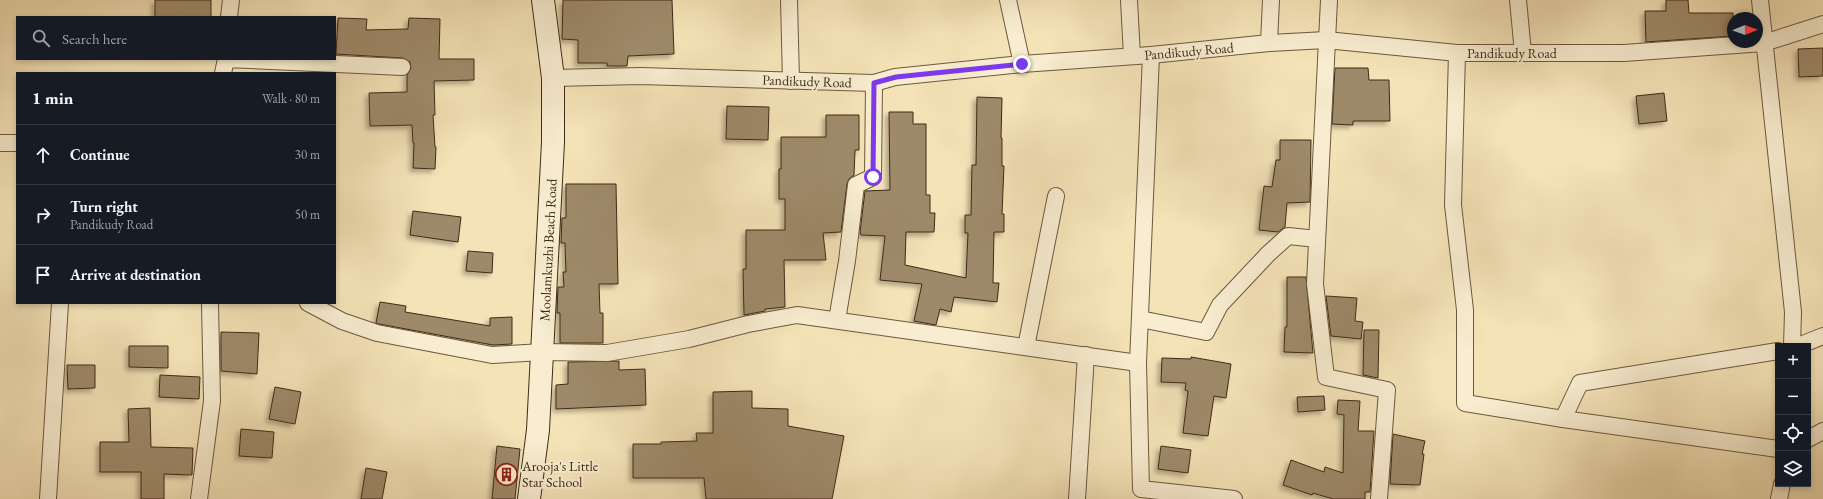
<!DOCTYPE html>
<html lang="en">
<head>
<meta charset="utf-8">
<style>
	body { margin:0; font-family:"EB Garamond",serif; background:#20242c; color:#f1f3f6 }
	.controls { position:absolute; right:12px; bottom:12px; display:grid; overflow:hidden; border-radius:0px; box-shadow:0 2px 6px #0003 }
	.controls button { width:36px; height:36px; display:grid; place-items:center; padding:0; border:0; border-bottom:1px solid #363941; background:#171b24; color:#f1f3f6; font:20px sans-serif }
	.compass { position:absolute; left:1727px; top:12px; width:36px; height:36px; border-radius:50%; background:#171b24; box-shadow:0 2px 6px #0003; rotate:89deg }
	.stop { position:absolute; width:12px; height:12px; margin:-9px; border:3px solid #7c3aed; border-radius:50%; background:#fff }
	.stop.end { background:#7c3aed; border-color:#fff; box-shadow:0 1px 4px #0008 }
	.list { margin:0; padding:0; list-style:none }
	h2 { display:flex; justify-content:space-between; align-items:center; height:52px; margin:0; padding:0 16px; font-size:17px }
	h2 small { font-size:13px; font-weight:400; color:#9ea1a6 }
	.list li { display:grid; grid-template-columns:26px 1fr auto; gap:12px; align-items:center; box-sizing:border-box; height:60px; padding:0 16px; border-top:1px solid #363941 }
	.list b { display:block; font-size:15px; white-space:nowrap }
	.list p { margin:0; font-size:13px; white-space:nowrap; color:#9ea1a6 }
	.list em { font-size:13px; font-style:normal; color:#9ea1a6 }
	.icon { flex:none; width:22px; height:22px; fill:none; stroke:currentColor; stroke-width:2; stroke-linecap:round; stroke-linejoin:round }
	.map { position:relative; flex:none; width:1823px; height:499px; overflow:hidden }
	.search { position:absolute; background:#171b24; box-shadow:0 2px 6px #0003; left:16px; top:16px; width:320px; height:44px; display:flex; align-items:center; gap:10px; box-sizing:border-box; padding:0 14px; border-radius:0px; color:#9ea1a6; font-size:15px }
	.panel { position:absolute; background:#171b24; box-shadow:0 2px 6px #0003; left:16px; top:72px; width:320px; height:232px; border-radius:0px }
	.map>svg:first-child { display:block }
	.building { fill:#9e8a6a; stroke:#402a16; filter:url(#shadow) }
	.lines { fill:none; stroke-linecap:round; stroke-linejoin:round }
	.street-casing { stroke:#6d583e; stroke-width:18 }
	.secondary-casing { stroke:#402a16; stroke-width:24 }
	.street { stroke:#f8edd0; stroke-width:16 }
	.secondary { stroke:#f8edd0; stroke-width:22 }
	.route { stroke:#7c3aed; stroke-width:5 }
	.labels { text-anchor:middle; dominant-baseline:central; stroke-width:4; stroke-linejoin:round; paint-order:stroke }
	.street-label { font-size:14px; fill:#402a16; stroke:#f8edd0 }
	.poi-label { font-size:14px; fill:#402a16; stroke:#f8edd0; text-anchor:start }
</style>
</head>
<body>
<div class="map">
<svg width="1823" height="499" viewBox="0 0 1823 499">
	<defs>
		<filter id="shadow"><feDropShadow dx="-3.5" dy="3.5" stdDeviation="2" flood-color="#0004"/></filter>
	</defs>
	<rect width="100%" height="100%" fill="#f4e3b7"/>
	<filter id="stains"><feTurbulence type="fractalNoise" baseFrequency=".005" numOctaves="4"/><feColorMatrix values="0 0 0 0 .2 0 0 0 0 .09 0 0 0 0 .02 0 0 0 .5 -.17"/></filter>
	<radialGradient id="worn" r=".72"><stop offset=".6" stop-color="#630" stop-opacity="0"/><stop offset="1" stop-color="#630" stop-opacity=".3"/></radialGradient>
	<g class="building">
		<rect x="155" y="0" width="56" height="17"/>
		<path d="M 563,0 L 672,0 L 674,54 L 628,56 L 627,66 L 607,66 L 607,63 L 578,63 L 578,40 L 562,39 Z"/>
		<path d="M 1666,0 L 1688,0 L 1689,13 L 1733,13 L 1733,36 L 1646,42 L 1645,11 L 1666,11 Z"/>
		<path d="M 338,18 L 367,19 L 366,30 L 408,29 L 409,18 L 440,19 L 439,59 L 474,59 L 474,80 L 434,81 L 435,115 L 433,115 L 435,147 L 436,147 L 435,169 L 413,168 L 414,143 L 413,143 L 412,125 L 370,126 L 369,93 L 407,92 L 407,75 L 411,68 L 410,62 L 402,58 L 336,54 Z"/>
		<path d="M 1823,48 L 1823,76 L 1799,77 L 1798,49 Z"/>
		<path d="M 1335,68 L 1368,68 L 1369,80 L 1389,80 L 1390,121 L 1353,121 L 1353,125 L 1332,124 Z"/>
		<path d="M 1664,93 L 1667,121 L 1639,124 L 1636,96 Z"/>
		<path d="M 977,97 L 1002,98 L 1001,138 L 1002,138 L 1002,166 L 1004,166 L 1002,214 L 1004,214 L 1004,232 L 994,232 L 993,283 L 999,283 L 997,302 L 954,297 L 951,312 L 940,309 L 936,325 L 914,321 L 922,284 L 880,280 L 885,236 L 861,235 L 860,232 L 865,191 L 890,190 L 889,112 L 913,112 L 913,124 L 926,124 L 926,195 L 930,195 L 930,213 L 935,213 L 934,232 L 906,232 L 905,265 L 966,278 L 968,233 L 965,233 L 965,215 L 971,215 L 972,165 L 976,165 Z"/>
		<path d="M 727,106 L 769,107 L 768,140 L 726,139 Z"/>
		<path d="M 826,115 L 859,115 L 859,150 L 855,150 L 854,175 L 849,179 L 847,184 L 841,232 L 823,233 L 826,260 L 784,260 L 785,307 L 765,309 L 765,311 L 744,315 L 743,269 L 746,269 L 746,230 L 785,230 L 785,199 L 779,199 L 779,169 L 781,169 L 781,137 L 826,137 Z"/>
		<path d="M 1280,140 L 1311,140 L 1310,202 L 1287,203 L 1285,227 L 1278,232 L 1259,230 L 1264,186 L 1272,187 L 1276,160 L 1280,160 Z"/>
		<path d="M 566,184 L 616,184 L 618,284 L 599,284 L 600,313 L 603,313 L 603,343 L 560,343 L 560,313 L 557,313 L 558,287 L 564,287 L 563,272 L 566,272 L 565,243 L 561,243 L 562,218 L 566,218 Z"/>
		<path d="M 413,211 L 461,217 L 458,242 L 410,235 Z"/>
		<path d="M 468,251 L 493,253 L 492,273 L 466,271 Z"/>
		<path d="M 1287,277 L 1306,277 L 1313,353 L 1284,352 L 1285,327 L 1287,327 Z"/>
		<path d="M 1326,296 L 1357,298 L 1355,321 L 1363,322 L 1361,339 L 1331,336 Z"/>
		<path d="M 380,302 L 406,306 L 405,312 L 490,326 L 490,318 L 512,317 L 512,344 L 493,345 L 379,324 L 376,323 Z"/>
		<path d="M 1364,330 L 1379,330 L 1378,378 L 1363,375 Z"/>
		<path d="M 221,332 L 259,333 L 257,374 L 221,371 Z"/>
		<path d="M 129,346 L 168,346 L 168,368 L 129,367 Z"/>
		<path d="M 1191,357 L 1231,364 L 1226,398 L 1214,396 L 1208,436 L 1183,433 L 1188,391 L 1185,390 L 1186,383 L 1161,382 L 1162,358 L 1191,359 Z"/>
		<path d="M 619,361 L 619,370 L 645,369 L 646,405 L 556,409 L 556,385 L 568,384 L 568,362 Z"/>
		<path d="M 67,365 L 95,365 L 95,388 L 68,389 Z"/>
		<path d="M 160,375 L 200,377 L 199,399 L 159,397 Z"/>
		<path d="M 275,387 L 301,392 L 295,424 L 269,419 Z"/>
		<path d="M 752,391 L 752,408 L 788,409 L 788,426 L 844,436 L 832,499 L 706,499 L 704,478 L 633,478 L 633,444 L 661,444 L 661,442 L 697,441 L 696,433 L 713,433 L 713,392 Z"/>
		<path d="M 1324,396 L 1325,410 L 1298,412 L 1297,397 Z"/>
		<path d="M 1338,400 L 1360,401 L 1358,431 L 1374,431 L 1370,492 L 1365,492 L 1365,499 L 1333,499 L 1313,493 L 1312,495 L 1283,485 L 1291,460 L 1324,472 L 1325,467 L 1343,473 L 1344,415 L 1337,414 Z"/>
		<path d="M 150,408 L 151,447 L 193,448 L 192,475 L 164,474 L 164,499 L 141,499 L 141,472 L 100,472 L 100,442 L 129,442 L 128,409 Z"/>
		<path d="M 241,429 L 274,432 L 272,458 L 239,456 Z"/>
		<path d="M 1393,434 L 1425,441 L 1422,454 L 1424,454 L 1420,485 L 1390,484 Z"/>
		<path d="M 497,446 L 520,449 L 515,499 L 492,499 Z"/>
		<path d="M 1161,446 L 1191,450 L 1188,473 L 1158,469 Z"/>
		<path d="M 366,468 L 387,472 L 382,499 L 361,499 Z"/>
	</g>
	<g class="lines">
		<defs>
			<g id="street">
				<path d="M 789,0 L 791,81"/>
				<path d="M 1008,0 L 1022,64"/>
				<path d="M 1129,0 L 1132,56"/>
				<path d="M 1329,0 L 1315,284 L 1326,377 L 1387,390 L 1379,499"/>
				<path d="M 1518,0 L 1523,53"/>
				<path d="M 1760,0 L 1793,312 L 1792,346"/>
				<path d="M 229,17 L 231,0"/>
				<path d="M 1269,43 L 1271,0"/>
				<path d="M 1457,53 L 1453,205 L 1465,310 L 1465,403 L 1563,419 L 1778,449"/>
				<path d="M 1151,55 L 1138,363 L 1141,489 L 1234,499"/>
				<path d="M 223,73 L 226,59 L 402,67"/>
				<path d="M 553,78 L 641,76 L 874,83 L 895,77 L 1022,64 L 1151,55 L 1269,43 L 1326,40 L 1457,53 L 1624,53 L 1764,43 L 1823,24"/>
				<path d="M 0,143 L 17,143"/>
				<path d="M 308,303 L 342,321 L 377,333 L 492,355 L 543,352 L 607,353 L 689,339 L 748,324 L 797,315 L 1138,363"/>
				<path d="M 1140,319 L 1206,332 L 1220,305 L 1268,254 L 1288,236 L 1317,239"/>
				<path d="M 837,320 L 847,261 L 856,185 L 873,177 L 874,83"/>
				<path d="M 1798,346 L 1823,336"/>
				<path d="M 1026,347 L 1056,196"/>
				<path d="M 1563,419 L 1580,383 L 1778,351"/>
				<path d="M 1808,439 L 1823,431"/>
				<path d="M 48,499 L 60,303"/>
				<path d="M 199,499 L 212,401 L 210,303"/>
				<path d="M 1077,499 L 1086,355"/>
				<path d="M 1779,499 L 1782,484"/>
			</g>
			<path id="secondary" d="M 529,499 L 538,430 L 553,142 L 553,78 L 543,0"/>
		</defs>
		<use href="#street" class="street-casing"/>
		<use href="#secondary" class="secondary-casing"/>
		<use href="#street" class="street"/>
		<use href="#secondary" class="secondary"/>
	</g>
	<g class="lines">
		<path class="route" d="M 873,177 L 874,83 L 896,77 L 1022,64"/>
	</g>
	<defs>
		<symbol id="building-ring" viewBox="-11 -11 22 22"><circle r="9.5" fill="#f8edd0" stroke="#8f2418" stroke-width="1.5"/><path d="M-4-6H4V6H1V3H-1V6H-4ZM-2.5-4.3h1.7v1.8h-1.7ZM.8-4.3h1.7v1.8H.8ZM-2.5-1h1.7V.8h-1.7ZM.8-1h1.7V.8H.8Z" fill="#8f2418"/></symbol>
	</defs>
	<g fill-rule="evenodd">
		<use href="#building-ring" x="494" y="462" width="25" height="25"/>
	</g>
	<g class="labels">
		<g class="street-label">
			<text transform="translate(1189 51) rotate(-5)">Pandikudy Road</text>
			<text x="1512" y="53">Pandikudy Road</text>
			<text transform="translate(807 81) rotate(2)">Pandikudy Road</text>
			<text transform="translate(548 250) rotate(-87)">Moolamkuzhi Beach Road</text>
		</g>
		<g class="poi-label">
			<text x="522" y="466">Arooja's Little<tspan x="522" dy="16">Star School</tspan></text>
		</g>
	</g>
	<rect width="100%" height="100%" filter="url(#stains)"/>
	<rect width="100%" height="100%" fill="url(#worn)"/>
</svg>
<div class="controls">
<button>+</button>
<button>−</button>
<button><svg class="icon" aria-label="locate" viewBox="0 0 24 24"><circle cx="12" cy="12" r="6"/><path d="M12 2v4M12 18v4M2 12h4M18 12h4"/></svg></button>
<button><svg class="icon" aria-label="layers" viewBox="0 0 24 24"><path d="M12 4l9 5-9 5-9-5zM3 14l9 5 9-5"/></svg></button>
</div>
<svg class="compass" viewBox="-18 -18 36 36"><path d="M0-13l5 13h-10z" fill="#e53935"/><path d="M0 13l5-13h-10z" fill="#9ea1a6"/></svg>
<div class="stop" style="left:873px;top:177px"></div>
<div class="stop end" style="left:1022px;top:64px"></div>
<div class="search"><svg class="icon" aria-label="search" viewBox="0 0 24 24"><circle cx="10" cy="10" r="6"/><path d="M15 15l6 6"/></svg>Search here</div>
<section class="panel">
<h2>1 min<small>Walk · 80 m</small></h2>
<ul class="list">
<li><svg class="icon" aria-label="ahead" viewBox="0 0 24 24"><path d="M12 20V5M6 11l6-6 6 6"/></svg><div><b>Continue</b></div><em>30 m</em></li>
<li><svg class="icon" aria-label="right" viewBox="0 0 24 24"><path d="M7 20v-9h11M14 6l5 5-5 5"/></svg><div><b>Turn right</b><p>Pandikudy Road</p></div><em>50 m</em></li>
<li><svg class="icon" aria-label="arrive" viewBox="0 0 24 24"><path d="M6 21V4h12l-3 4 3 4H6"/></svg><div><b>Arrive at destination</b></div></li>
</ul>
</section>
</div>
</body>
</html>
